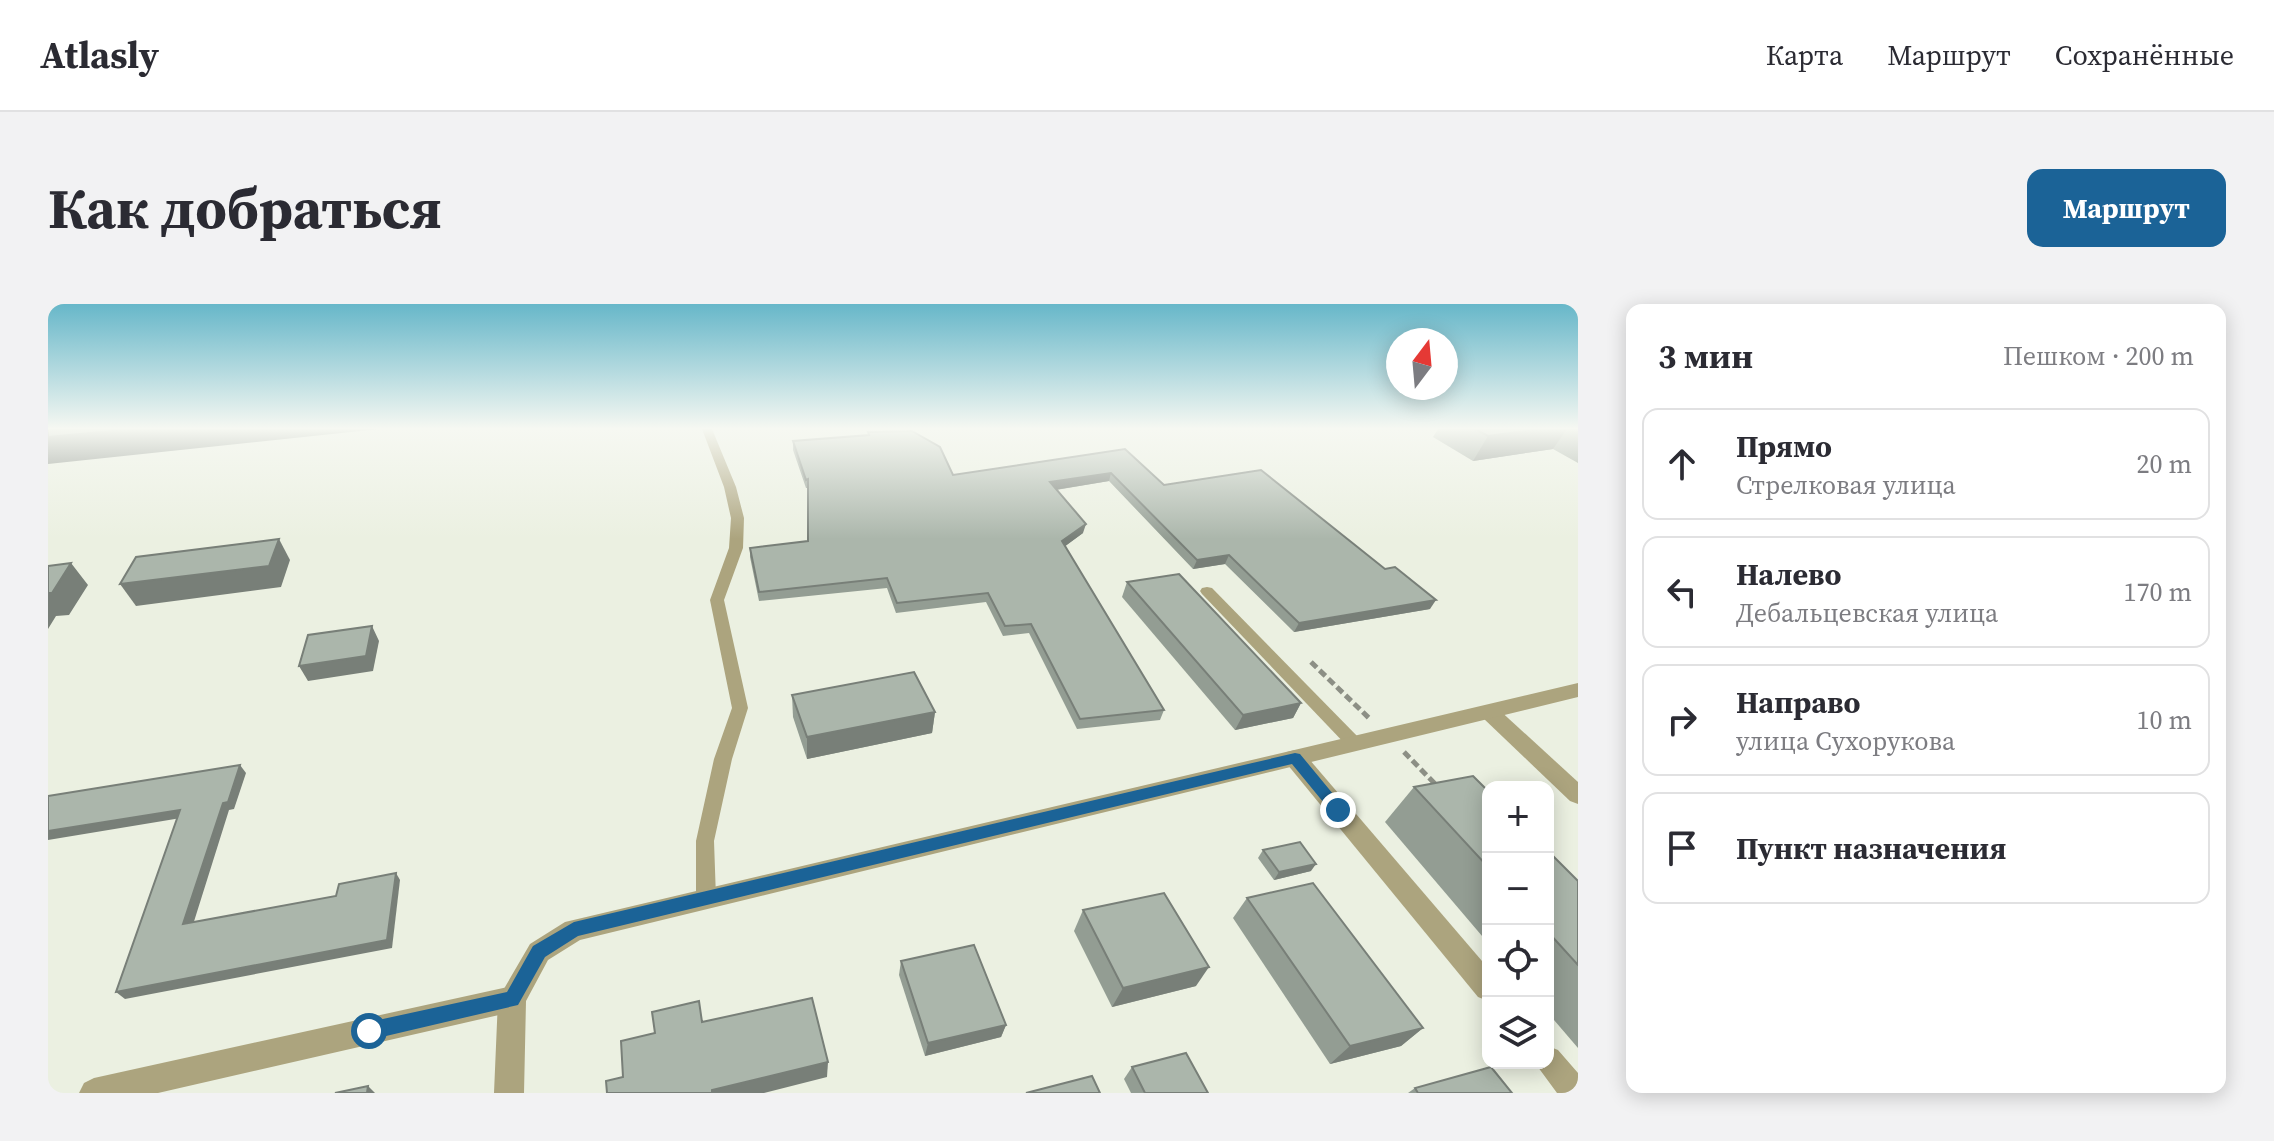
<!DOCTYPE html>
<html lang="ru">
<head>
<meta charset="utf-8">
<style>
	body { margin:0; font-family:"Source Serif 4",serif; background:#f2f2f3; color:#2b2b33 }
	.controls { position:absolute; right:24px; bottom:24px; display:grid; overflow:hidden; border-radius:16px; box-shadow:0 4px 20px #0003 }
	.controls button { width:72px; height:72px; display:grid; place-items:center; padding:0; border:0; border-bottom:2px solid #e1e1e2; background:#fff; color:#2b2b33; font:40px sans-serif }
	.compass { position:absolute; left:1338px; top:24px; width:72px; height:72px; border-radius:50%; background:#fff; box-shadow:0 4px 20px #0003; rotate:16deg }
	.stop { position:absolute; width:24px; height:24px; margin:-18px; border:6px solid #1b6397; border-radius:50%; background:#fff }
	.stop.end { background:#1b6397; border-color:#fff; box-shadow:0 2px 8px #0008 }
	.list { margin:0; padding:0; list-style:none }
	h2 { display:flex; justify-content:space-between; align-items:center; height:104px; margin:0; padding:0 32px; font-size:34px }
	h2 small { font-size:26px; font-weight:400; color:#7c7c81 }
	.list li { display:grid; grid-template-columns:52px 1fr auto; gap:24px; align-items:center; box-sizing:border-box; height:112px; margin:0 16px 16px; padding:0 16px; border:2px solid #e1e1e2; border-radius:16px }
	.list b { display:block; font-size:30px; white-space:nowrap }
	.list p { margin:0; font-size:26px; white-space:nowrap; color:#7c7c81 }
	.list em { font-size:26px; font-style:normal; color:#7c7c81 }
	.icon { flex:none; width:44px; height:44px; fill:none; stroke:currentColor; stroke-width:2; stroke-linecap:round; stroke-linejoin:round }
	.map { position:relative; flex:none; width:1530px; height:789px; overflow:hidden; border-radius:16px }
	header { display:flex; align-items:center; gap:48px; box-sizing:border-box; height:112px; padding:0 40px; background:#fff; border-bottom:2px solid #e1e1e2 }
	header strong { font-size:38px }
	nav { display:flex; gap:44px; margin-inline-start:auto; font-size:28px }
	.intro { display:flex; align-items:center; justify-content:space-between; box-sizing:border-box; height:192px; padding:0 48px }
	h1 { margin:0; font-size:56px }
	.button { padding:20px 36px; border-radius:16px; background:#1b6397; color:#fff; font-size:28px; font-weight:700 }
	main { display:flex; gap:48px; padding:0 48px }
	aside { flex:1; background:#fff; border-radius:16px; box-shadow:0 4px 20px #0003 }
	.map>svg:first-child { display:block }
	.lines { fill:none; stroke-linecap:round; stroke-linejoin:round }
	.path { stroke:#8c8f85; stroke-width:5; stroke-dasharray:8 4; stroke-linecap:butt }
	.service { fill:#aca47e; fill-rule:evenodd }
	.minor { fill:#aca47e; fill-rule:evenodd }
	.tertiary { fill:#aca47e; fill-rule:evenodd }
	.wall { fill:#939d93 }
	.shaded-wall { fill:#787f78 }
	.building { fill:#abb6ab; stroke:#787f78; stroke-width:2 }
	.route { fill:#1b6397 }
</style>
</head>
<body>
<header>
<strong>Atlasly</strong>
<nav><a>Карта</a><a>Маршрут</a><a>Сохранённые</a></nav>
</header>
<div class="intro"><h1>Как добраться</h1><a class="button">Маршрут</a></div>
<main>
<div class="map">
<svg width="1530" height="789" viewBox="0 0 1530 789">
	<rect width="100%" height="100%" fill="#ebf0e1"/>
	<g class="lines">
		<g class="path">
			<path d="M 1263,358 L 1323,416"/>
			<path d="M 1356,448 L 1391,484"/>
		</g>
		<g class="service">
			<path d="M 654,125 L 664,125 L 688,183 L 696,214 L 695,244 L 676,296 L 700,404 L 684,455 L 666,537 L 668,594 L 665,600 L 658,603 L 651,600 L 648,594 L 648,537 L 666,455 L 684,404 L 662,296 L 681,244 L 683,214 L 676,183 Z"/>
			<path d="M 1159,283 L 1164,284 L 1312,435 L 1314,439 L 1312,443 L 1300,443 L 1154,290 L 1152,287 L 1154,284 Z"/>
		</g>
		<g class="minor">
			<path d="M 1441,401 L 1448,403 L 1530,478 L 1530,500 L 1522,497 L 1434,413 L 1431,408 L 1434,403 Z"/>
			<path d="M 1247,446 L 1255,448 L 1440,664 L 1440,697 L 1430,693 L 1239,460 L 1236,454 L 1239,448 Z"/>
			<path d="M 464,682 L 474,686 L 478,695 L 474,704 L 464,708 L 110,789 L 31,789 L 36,779 L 46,774 Z"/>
			<path d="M 1500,742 L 1510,746 L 1530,769 L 1530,789 L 1509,789 L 1487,759 L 1500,759 Z"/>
		</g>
		<path class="tertiary" d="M 1530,379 L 1530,393 L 532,636 L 500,656 L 478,697 L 476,789 L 446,789 L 450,695 L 482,640 L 517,618 Z"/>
	</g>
	<g class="wall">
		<path d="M 1390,125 L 1530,125 L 1530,159 L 1505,145 L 1425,157 L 1385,133 Z"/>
		<path d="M 820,128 L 905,171 L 1077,145 L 1116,181 L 1382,305 L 1246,328 L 1177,260 L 1145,265 L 1061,177 L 1008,186 L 1035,229 L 1017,242 L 1116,406 L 1112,416 L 1029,425 L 981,329 L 955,332 L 938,298 L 848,309 L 839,284 L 711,297 L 702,253 L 702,244 L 760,237 L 760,184 L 758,184 L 745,146 L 745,137 L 820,131 Z"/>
		<path d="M 1079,278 L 1253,399 L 1245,414 L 1187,426 L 1074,293 Z"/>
		<path d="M 744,391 L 887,408 L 884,429 L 759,455 L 745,413 Z"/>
		<path d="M 1366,483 L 1440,487 L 1440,639 L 1337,518 Z"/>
		<path d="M 1215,546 L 1263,567 L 1226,576 L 1210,554 Z"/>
		<path d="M 1500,547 L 1530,577 L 1530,744 L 1500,709 Z"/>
		<path d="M 1199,594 L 1375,724 L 1353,742 L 1282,760 L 1185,614 Z"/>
		<path d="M 1035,606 L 1148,682 L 1064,703 L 1026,627 Z"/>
		<path d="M 853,657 L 958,721 L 953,733 L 877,752 L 851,671 Z"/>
		<path d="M 1084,763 L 1160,789 L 1083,789 L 1076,775 Z"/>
		<path d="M 1367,784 L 1464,789 L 1360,789 Z"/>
	</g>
	<g class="shaded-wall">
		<path d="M 83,125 L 331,125 L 0,160 L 0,133 Z"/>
		<path d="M 1491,125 L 1519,125 L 1505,145 L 1425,157 L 1440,132 Z"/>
		<path d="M 1063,169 L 1061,177 L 1000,187 L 1002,178 Z"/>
		<path d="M 1038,220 L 1035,229 L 1012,246 L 1014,237 Z"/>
		<path d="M 231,235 L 242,256 L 233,283 L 88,302 L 72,280 Z"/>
		<path d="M 1181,251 L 1177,260 L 1145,265 L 1149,256 Z"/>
		<path d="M 23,259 L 40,281 L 21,311 L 8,312 L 0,325 L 0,289 Z"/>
		<path d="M 1388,296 L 1382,305 L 1246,328 L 1251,319 Z"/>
		<path d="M 324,322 L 331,337 L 325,367 L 260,377 L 251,362 Z"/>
		<path d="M 1253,399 L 1245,414 L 1187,426 L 1195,411 Z"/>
		<path d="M 887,408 L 884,429 L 759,455 L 759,433 Z"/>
		<path d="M 192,461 L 198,469 L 186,505 L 181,506 L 143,627 L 135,620 L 175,499 Z"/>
		<path d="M 132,506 L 139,513 L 0,536 L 0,527 Z"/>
		<path d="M 1268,560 L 1263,567 L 1226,576 L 1231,568 Z"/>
		<path d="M 348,569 L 352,576 L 344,644 L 77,695 L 68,688 Z"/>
		<path d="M 1161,663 L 1148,682 L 1064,703 L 1075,684 Z"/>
		<path d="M 958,721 L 953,733 L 877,752 L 880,739 Z"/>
		<path d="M 1375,724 L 1353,742 L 1282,760 L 1302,742 Z"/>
		<path d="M 780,758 L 779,773 L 716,789 L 664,789 L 664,786 Z"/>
		<path d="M 320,782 L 327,789 L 319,789 Z"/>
	</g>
	<g class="building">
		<path d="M 0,125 L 83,125 L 0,133 Z"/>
		<path d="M 1427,125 L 1491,125 L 1440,132 Z"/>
		<path d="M 864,127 L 892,143 L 905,171 L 1077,145 L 1116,181 L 1213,166 L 1337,265 L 1347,263 L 1388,296 L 1251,319 L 1181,251 L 1149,256 L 1063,169 L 1002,178 L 1038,220 L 1014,237 L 1116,406 L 1032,415 L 983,320 L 957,322 L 940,289 L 849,299 L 839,274 L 711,288 L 702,244 L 760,237 L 760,175 L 758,176 L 745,137 L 821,131 L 820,128 Z"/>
		<path d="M 231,235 L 221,262 L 72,280 L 88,253 Z"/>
		<path d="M 23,259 L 4,289 L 0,289 L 0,262 Z"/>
		<path d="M 1131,270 L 1253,399 L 1195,411 L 1079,278 Z"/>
		<path d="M 324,322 L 318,352 L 251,362 L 260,331 Z"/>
		<path d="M 866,368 L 887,408 L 759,433 L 744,391 Z"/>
		<path d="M 192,461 L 180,498 L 175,499 L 135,620 L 288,592 L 291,580 L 348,569 L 339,636 L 68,688 L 132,506 L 0,527 L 0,492 Z"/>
		<path d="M 1425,472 L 1440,487 L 1440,563 L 1366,483 Z"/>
		<path d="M 1252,538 L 1268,560 L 1231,568 L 1215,546 Z"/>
		<path d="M 1500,547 L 1530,577 L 1530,661 L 1500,628 Z"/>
		<path d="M 1265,579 L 1375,724 L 1302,742 L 1199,594 Z"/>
		<path d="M 1116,589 L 1161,663 L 1075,684 L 1035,606 Z"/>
		<path d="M 926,641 L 958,721 L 880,739 L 853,657 Z"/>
		<path d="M 764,694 L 780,758 L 664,786 L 664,789 L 559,789 L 558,777 L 575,773 L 573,737 L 607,729 L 604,708 L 651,697 L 654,718 Z"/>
		<path d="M 1138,749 L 1160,789 L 1097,789 L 1084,763 Z"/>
		<path d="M 1443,763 L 1464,789 L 1370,789 L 1367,784 Z"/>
		<path d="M 1044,772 L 1052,789 L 978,789 Z"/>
		<path d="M 320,782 L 319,789 L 287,789 Z"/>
	</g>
	<linearGradient id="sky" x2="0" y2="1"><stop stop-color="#67b7c9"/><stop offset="0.53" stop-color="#f6f8f2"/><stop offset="1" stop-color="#f6f8f2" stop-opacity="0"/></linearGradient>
	<rect width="1530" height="235" fill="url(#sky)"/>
	<path class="route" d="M 1247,449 L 1252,450 L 1295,502 L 1295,510 L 1285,510 L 1244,460 L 530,632 L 497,653 L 470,701 L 321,736 L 314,734 L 312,727 L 314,721 L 321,718 L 459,688 L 485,642 L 526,618 Z"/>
</svg>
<div class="controls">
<button>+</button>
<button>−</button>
<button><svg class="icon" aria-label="locate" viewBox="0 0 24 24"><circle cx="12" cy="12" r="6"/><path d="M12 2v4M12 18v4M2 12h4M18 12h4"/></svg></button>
<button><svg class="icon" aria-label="layers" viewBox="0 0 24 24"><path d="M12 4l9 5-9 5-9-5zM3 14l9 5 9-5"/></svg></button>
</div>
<svg class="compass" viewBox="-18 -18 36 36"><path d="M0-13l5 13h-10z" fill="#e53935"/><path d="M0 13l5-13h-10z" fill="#7c7c81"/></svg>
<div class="stop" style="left:321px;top:727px"></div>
<div class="stop end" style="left:1290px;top:506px"></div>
</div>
<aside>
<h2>3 мин<small>Пешком · 200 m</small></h2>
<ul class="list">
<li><svg class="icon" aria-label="ahead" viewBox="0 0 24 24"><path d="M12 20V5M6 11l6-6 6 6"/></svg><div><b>Прямо</b><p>Стрелковая улица</p></div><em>20 m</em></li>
<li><svg class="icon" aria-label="left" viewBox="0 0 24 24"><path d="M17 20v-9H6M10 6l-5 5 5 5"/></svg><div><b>Налево</b><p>Дебальцевская улица</p></div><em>170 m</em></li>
<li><svg class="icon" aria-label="right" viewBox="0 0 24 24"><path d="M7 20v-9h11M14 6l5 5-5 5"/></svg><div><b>Направо</b><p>улица Сухорукова</p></div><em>10 m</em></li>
<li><svg class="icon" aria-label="arrive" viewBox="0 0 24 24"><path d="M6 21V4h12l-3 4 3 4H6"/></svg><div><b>Пункт назначения</b></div></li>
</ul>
</aside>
</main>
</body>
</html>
